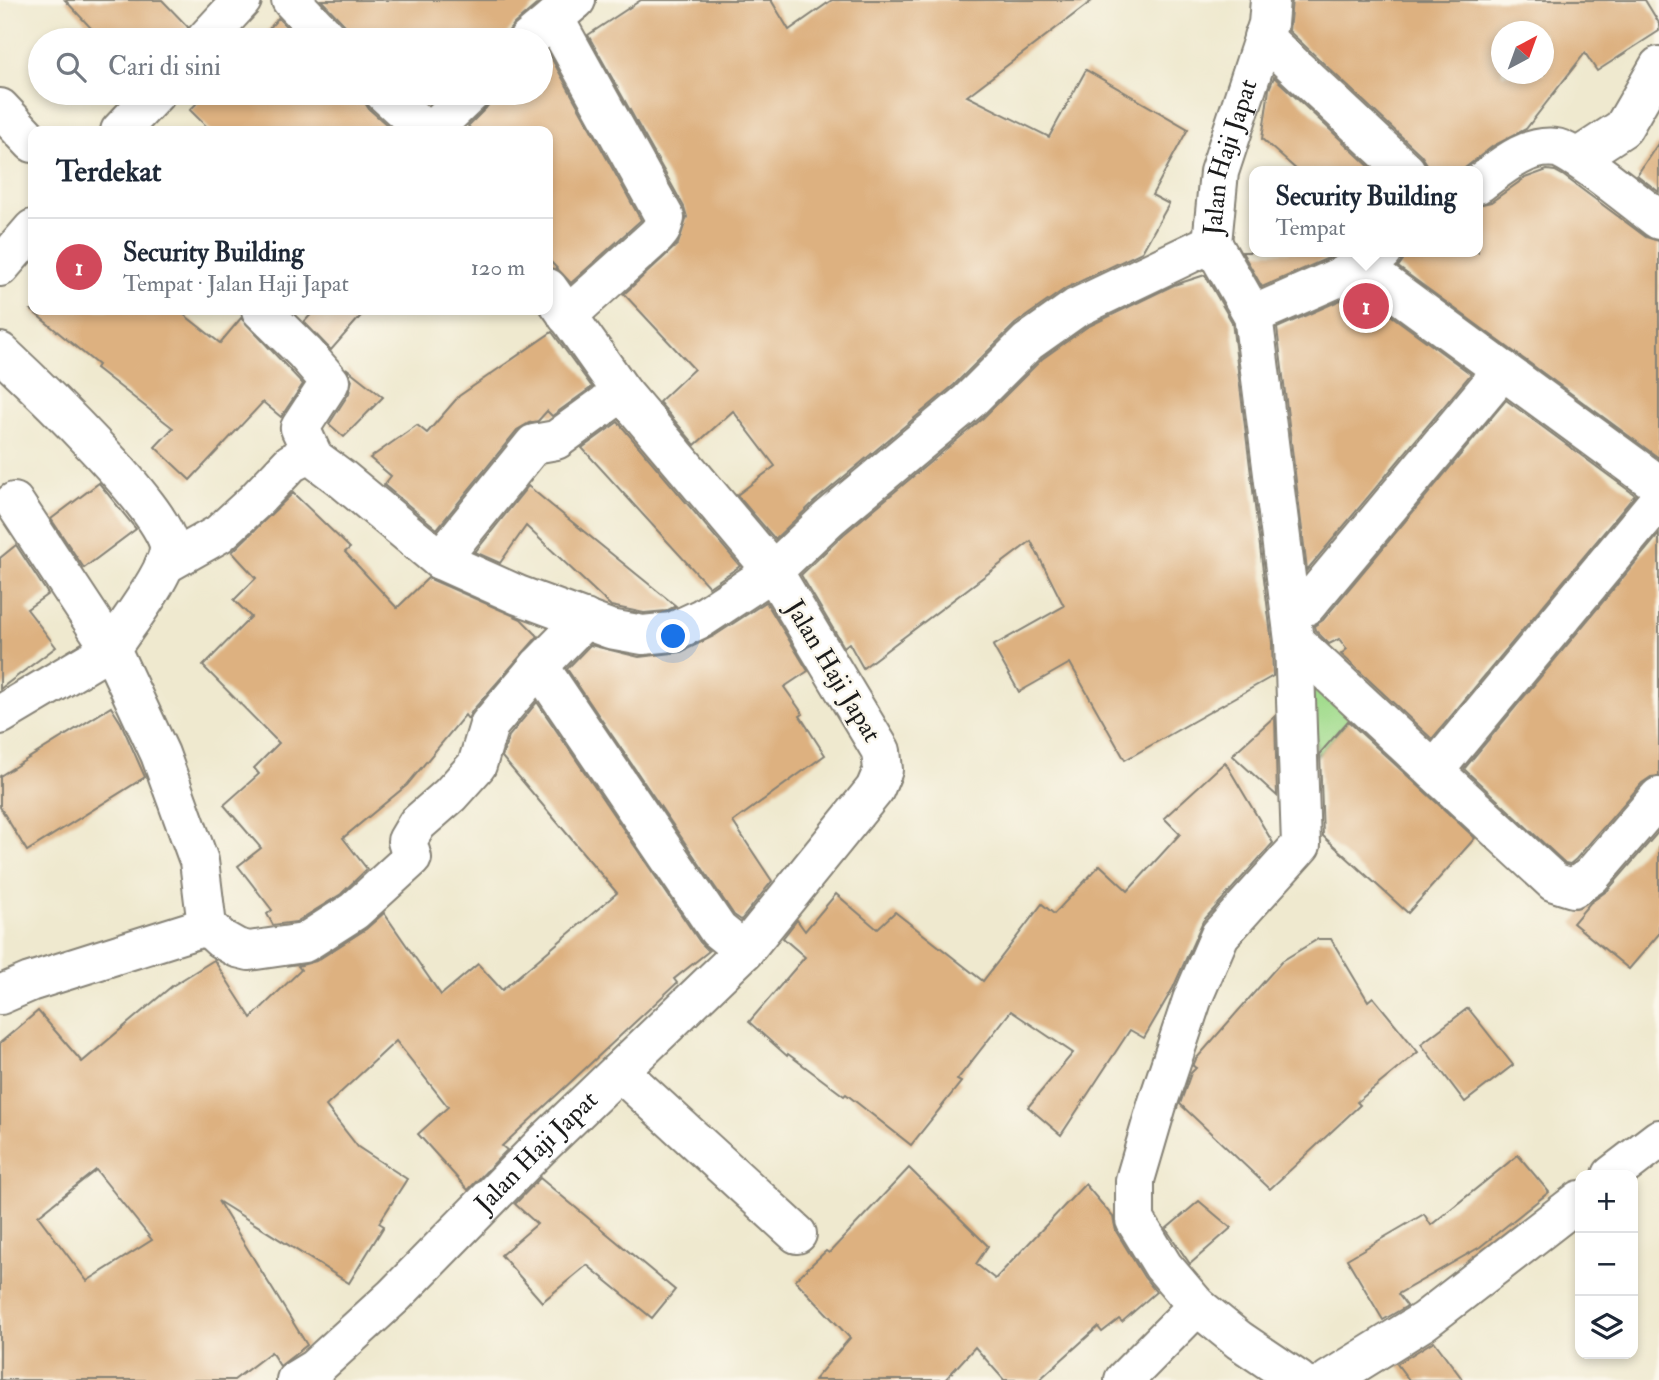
<!DOCTYPE html>
<html lang="id">
<head>
<meta charset="utf-8">
<style>
	body { margin:0; font-family:"IM FELL Double Pica",serif; background:#f6f6f7; color:#1f2937 }
	.controls { position:absolute; right:21px; bottom:21px; display:grid; overflow:hidden; border-radius:14px; box-shadow:0 4px 10px #0003 }
	.controls button { width:63px; height:63px; display:grid; place-items:center; padding:0; border:0; border-bottom:2px solid #e0e1e3; background:#fff; color:#1f2937; font:35px sans-serif }
	.compass { position:absolute; left:1491px; top:21px; width:63px; height:63px; border-radius:50%; background:#fff; box-shadow:0 4px 10px #0003; rotate:41deg }
	.you { position:absolute; left:674px; top:637px; width:24px; height:24px; margin:-18px; border:5px solid #fff; border-radius:50%; background:#1a73e8; box-shadow:0 0 0 10px #1a73e833 }
	.badge { display:grid; place-items:center; width:46px; height:46px; border-radius:50%; background:#d1495b; color:#fff; font-size:23px; font-weight:700 }
	.pin { position:absolute; translate:-50% -50%; border:4px solid #fff; box-shadow:0 2px 7px #0006 }
	.popup { position:absolute; left:1249px; top:166px; width:234px; height:91px; box-sizing:border-box; display:grid; place-content:center; border-radius:14px; background:#fff; filter:drop-shadow(0 2px 5px #0005); font-size:23px; white-space:nowrap; color:#747a83 }
	.popup b { font-size:26px; color:#1f2937 }
	.popup::after { content:''; position:absolute; left:50%; top:100%; margin-left:-14px; border:14px solid transparent; border-top-color:#fff }
	.list { margin:0; padding:0; list-style:none }
	h2 { display:flex; justify-content:space-between; align-items:center; height:91px; margin:0; padding:0 28px; font-size:30px }
	h2 small { font-size:23px; font-weight:400; color:#747a83 }
	.list li { display:grid; grid-template-columns:46px 1fr auto; gap:21px; align-items:center; box-sizing:border-box; height:98px; padding:0 28px; border-top:2px solid #e0e1e3 }
	.list b { display:block; font-size:26px; white-space:nowrap }
	.list p { margin:0; font-size:23px; white-space:nowrap; color:#747a83 }
	.list em { font-size:23px; font-style:normal; color:#747a83 }
	.icon { flex:none; width:38px; height:38px; fill:none; stroke:currentColor; stroke-width:2; stroke-linecap:round; stroke-linejoin:round }
	.map { position:relative; flex:none; width:1659px; height:1380px; overflow:hidden }
	.search { position:absolute; background:#fff; box-shadow:0 4px 10px #0003; left:28px; top:28px; width:525px; height:77px; display:flex; align-items:center; gap:18px; box-sizing:border-box; padding:0 24px; border-radius:38px; color:#747a83; font-size:26px }
	.panel { position:absolute; background:#fff; box-shadow:0 4px 10px #0003; left:28px; top:126px; width:525px; height:189px; border-radius:14px }
	.map>svg:first-child { display:block }
	.green { fill:#a3dc8e; stroke:#607c55; stroke-width:2 }
	.building { fill:#ddb180; fill-rule:evenodd }
	.lines { fill:none; stroke-linecap:round; stroke-linejoin:round }
	.minor-casing { stroke:#868276; stroke-width:42 }
	.minor { stroke:#fff; stroke-width:38 }
	.labels { text-anchor:middle; dominant-baseline:central; stroke-width:5; stroke-linejoin:round; paint-order:stroke }
	.street-label { font-size:26px; fill:#1c1c1c; stroke:#fbf7ec }
</style>
</head>
<body>
<div class="map">
<svg width="1659" height="1380" viewBox="0 0 1659 1380">
	<rect width="100%" height="100%" fill="#fbf7ec"/>
	<filter id="ink" filterUnits="userSpaceOnUse"><feTurbulence type="fractalNoise" baseFrequency=".0143" numOctaves="2"/><feDisplacementMap in="SourceGraphic" scale="14" xChannelSelector="R" yChannelSelector="G"/><feConvolveMatrix kernelMatrix="1 2 1 2 8 2 1 2 1" color-interpolation-filters="sRGB"/></filter>
	<filter id="wash" filterUnits="userSpaceOnUse"><feTurbulence type="fractalNoise" baseFrequency=".00686" numOctaves="4" result="noise"/><feDisplacementMap in="SourceGraphic" scale="28" xChannelSelector="R" yChannelSelector="G"/><feGaussianBlur stdDeviation="1.57" result="paint"/><feColorMatrix in="noise" values="0 0 0 0 0 0 0 0 0 0 0 0 0 0 0 0 0 1.4 0 .05"/><feComposite in="paint" operator="in"/></filter>
	<g filter="url(#wash)">
		<rect width="100%" height="100%" fill="#efe9cf"/>
		<path class="green" d="M 1310,677 L 1352,717 L 1317,756 Z"/>
		<g id="blocks">
			<g class="building">
				<path d="M 65,0 L 162,0 L 188,27 L 184,40 L 102,40 Z"/>
				<path d="M 321,0 L 542,0 L 514,24 L 508,32 L 507,40 L 350,40 L 345,25 Z"/>
				<path d="M 641,0 L 771,0 L 789,30 L 832,0 L 1093,0 L 967,96 L 1049,137 L 1086,70 L 1188,129 L 1152,195 L 1169,204 L 1142,252 L 1066,288 L 1015,324 L 954,385 L 815,501 L 775,539 L 737,495 L 775,466 L 733,411 L 695,445 L 659,402 L 694,369 L 624,294 L 678,244 L 687,217 L 684,207 L 588,35 Z"/>
				<path d="M 1292,0 L 1645,0 L 1659,23 L 1659,31 L 1597,71 L 1585,53 L 1526,129 L 1493,146 L 1461,171 L 1427,171 L 1427,164 L 1421,155 L 1289,31 ZM 1502,32 L 1544,32 L 1544,74 L 1502,74 Z"/>
				<path d="M 278,18 L 299,40 L 260,40 Z"/>
				<path d="M 548,52 L 641,220 L 571,283 L 548,259 L 548,131 L 473,131 L 468,126 L 486,108 L 492,100 L 492,93 L 541,93 L 541,57 Z"/>
				<path d="M 1274,77 L 1374,171 L 1298,171 L 1262,139 L 1269,89 Z"/>
				<path d="M 207,93 L 363,93 L 363,100 L 369,109 L 387,125 L 382,131 L 211,131 L 190,110 Z"/>
				<path d="M 1659,142 L 1659,192 L 1637,175 Z"/>
				<path d="M 1547,170 L 1555,171 L 1564,176 L 1646,237 L 1659,241 L 1659,458 L 1398,267 L 1403,260 L 1405,252 L 1478,252 L 1478,205 L 1491,202 L 1525,178 Z"/>
				<path d="M 1242,252 L 1342,252 L 1262,287 Z"/>
				<path d="M 1205,275 L 1232,322 L 1272,643 L 1273,676 L 1125,760 L 1070,663 L 1019,692 L 993,646 L 1064,606 L 1031,541 L 863,668 L 849,643 L 844,647 L 801,575 L 844,534 L 983,418 L 1042,359 L 1087,327 L 1174,285 Z"/>
				<path d="M 1359,292 L 1471,374 L 1307,570 L 1277,328 Z"/>
				<path d="M 31,310 L 178,310 L 220,343 L 241,318 L 303,384 L 281,417 L 263,402 L 190,480 L 155,447 L 173,428 L 96,368 L 98,365 Z"/>
				<path d="M 315,310 L 366,310 L 331,350 L 304,322 Z"/>
				<path d="M 552,332 L 592,387 L 552,416 L 547,411 L 538,421 L 529,423 L 517,430 L 437,529 L 384,485 L 391,476 L 370,458 L 417,425 L 427,433 L 459,396 Z"/>
				<path d="M 346,368 L 383,397 L 344,437 L 329,424 L 349,393 L 352,380 Z"/>
				<path d="M 1506,400 L 1635,495 L 1432,739 L 1341,654 L 1347,649 L 1339,639 L 1329,644 L 1315,630 L 1314,626 L 1323,620 Z"/>
				<path d="M 618,422 L 740,566 L 709,587 L 582,448 Z"/>
				<path d="M 99,483 L 136,529 L 84,568 L 51,519 Z"/>
				<path d="M 528,486 L 545,500 L 676,606 L 666,611 L 644,613 L 611,606 L 526,526 L 500,563 L 475,552 Z"/>
				<path d="M 293,493 L 350,548 L 345,552 L 397,608 L 428,578 L 521,619 L 538,636 L 472,711 L 468,719 L 465,715 L 407,785 L 343,838 L 367,869 L 341,894 L 296,922 L 273,925 L 267,914 L 272,910 L 238,866 L 261,848 L 224,805 L 259,774 L 254,768 L 279,743 L 203,666 L 251,617 L 234,600 L 256,578 L 232,552 Z"/>
				<path d="M 1659,534 L 1659,776 L 1651,777 L 1642,783 L 1576,859 L 1570,864 L 1565,863 L 1464,769 Z"/>
				<path d="M 16,545 L 48,594 L 27,609 L 56,647 L 0,689 L 0,558 Z"/>
				<path d="M 766,602 L 808,671 L 784,687 L 803,714 L 800,716 L 825,755 L 733,822 L 772,881 L 741,920 L 734,915 L 567,669 L 590,645 L 639,657 L 681,652 L 714,636 Z"/>
				<path d="M 537,702 L 700,942 L 709,951 L 674,979 L 677,983 L 502,1146 L 507,1150 L 468,1190 L 418,1134 L 448,1107 L 396,1041 L 326,1106 L 358,1147 L 407,1179 L 379,1223 L 384,1226 L 349,1283 L 218,1201 L 307,1345 L 280,1366 L 271,1352 L 234,1380 L 0,1380 L 0,1043 L 38,1011 L 82,1062 L 172,986 L 214,960 L 251,1018 L 301,970 L 298,966 L 316,961 L 366,929 L 384,913 L 441,995 L 478,964 L 502,990 L 617,893 L 502,757 L 509,736 ZM 96,1170 L 152,1240 L 87,1281 L 38,1216 Z"/>
				<path d="M 111,707 L 121,723 L 145,777 L 27,851 L 0,807 L 0,776 Z"/>
				<path d="M 1275,716 L 1277,796 L 1232,755 Z"/>
				<path d="M 1348,721 L 1475,838 L 1408,913 L 1323,836 L 1320,753 Z"/>
				<path d="M 1225,762 L 1273,843 L 1203,921 L 1173,988 L 1144,1038 L 1130,1030 L 1061,1135 L 1028,1107 L 1073,1053 L 1011,1011 L 957,1080 L 961,1082 L 911,1145 L 846,1094 L 844,1096 L 788,1054 L 787,1056 L 749,1022 L 805,957 L 783,938 L 797,920 L 805,931 L 836,894 L 877,929 L 895,912 L 983,981 L 1042,904 L 1054,914 L 1100,865 L 1128,891 L 1180,834 L 1164,818 Z"/>
				<path d="M 1659,831 L 1659,934 L 1629,969 L 1573,923 L 1590,903 L 1608,890 Z"/>
				<path d="M 1318,939 L 1331,939 L 1368,1001 L 1373,997 L 1418,1052 L 1357,1102 L 1360,1105 L 1270,1189 L 1180,1104 L 1191,1073 L 1196,1068 L 1193,1066 L 1196,1059 L 1282,961 Z"/>
				<path d="M 1468,1008 L 1513,1065 L 1465,1102 L 1421,1044 Z"/>
				<path d="M 1518,1155 L 1549,1192 L 1480,1247 L 1398,1294 L 1407,1306 L 1383,1320 L 1347,1259 L 1424,1214 L 1431,1225 Z"/>
				<path d="M 909,1168 L 988,1246 L 976,1264 L 995,1279 L 1085,1184 L 1113,1217 L 1116,1231 L 1144,1277 L 1156,1292 L 1122,1322 L 1119,1319 L 1102,1332 L 1098,1327 L 1039,1380 L 1004,1380 L 975,1347 L 945,1380 L 814,1380 L 850,1338 L 795,1280 L 826,1251 L 829,1253 Z"/>
				<path d="M 540,1178 L 675,1290 L 652,1318 L 587,1265 L 542,1302 L 501,1255 L 537,1224 L 515,1204 Z"/>
				<path d="M 1199,1201 L 1231,1228 L 1190,1264 L 1166,1229 Z"/>
				<path d="M 1434,1341 L 1463,1380 L 1409,1380 L 1397,1364 Z"/>
			</g>
		</g>
	</g>
	<g filter="url(#ink)">
		<use href="#blocks" fill-opacity="0" stroke="#868276" stroke-width="2"/>
		<g class="lines">
			<defs>
				<g id="minor">
					<path d="M 291,0 L 329,40"/>
					<path d="M 554,18 L 665,218 L 661,230 L 656,236 L 567,316"/>
					<path d="M 1263,37 L 1406,171"/>
					<path d="M 205,40 L 242,0"/>
					<path d="M 528,40 L 576,0"/>
					<path d="M 384,93 L 426,131"/>
					<path d="M 0,108 L 33,143"/>
					<path d="M 120,131 L 156,93"/>
					<path d="M 431,131 L 471,93"/>
					<path d="M 1577,158 L 1623,128 L 1659,66"/>
					<path d="M 1478,184 C 1500,168 1526,144 1556,148 C 1571,149 1642,207 1659,220"/>
					<path d="M 1212,243 L 1253,315 L 1294,641 L 1301,845 L 1220,935 L 1192,1000 L 1157,1105 L 1135,1180 L 1135,1220 L 1163,1266 L 1197,1306 L 1239,1340 L 1298,1380"/>
					<path id="s1" d="M 1212,243 L 1219,172 L 1268,24 L 1270,0"/>
					<path d="M 0,267 L 33,229"/>
					<path d="M 1362,267 L 1659,485"/>
					<path d="M 261,310 L 305,353 L 330,382 L 300,428 L 314,458"/>
					<path d="M 1253,315 L 1362,267 L 1383,252"/>
					<path d="M 0,352 C 31,381 169,512 169,548 C 168,574 125,626 111,649 L 160,754 L 199,861 L 207,926 L 221,939 L 237,948 L 249,951 L 304,943 L 354,911 L 412,858 L 407,841 L 417,824 L 450,795 L 477,765 L 489,725 L 539,666 L 585,619"/>
					<path d="M 1659,500 L 1434,771 L 1554,882 L 1573,888 L 1591,876 L 1659,797"/>
					<path d="M 440,560 L 534,444 L 556,440 L 622,392"/>
					<path d="M 164,565 L 219,534 L 254,502 L 291,463 L 303,457 L 314,458 L 341,478 L 440,560 L 518,595 L 610,629 L 643,635 L 672,632 L 702,618 L 773,571 L 622,392 L 548,288"/>
					<path d="M 1306,606 L 1503,370"/>
					<path d="M 1294,641 L 1434,771"/>
					<path d="M 539,666 L 718,930 L 744,951"/>
					<path d="M 0,715 L 111,649 L 14,502"/>
					<path d="M 0,995 L 30,982 L 207,926"/>
					<path d="M 619,1071 L 797,1234"/>
					<path d="M 1612,1175 L 1659,1139"/>
					<path id="s2" d="M 296,1380 L 314,1369 L 394,1296 L 540,1147 L 744,951 L 875,789 L 883,770 L 881,751 L 773,571 L 829,518 L 969,401 L 1028,342 L 1076,308 L 1212,243"/>
					<path d="M 1124,1380 L 1197,1306"/>
					<path d="M 1329,1380 L 1424,1321 L 1580,1200"/>
				</g>
			</defs>
			<use href="#minor" class="minor-casing"/>
			<use href="#minor" class="minor"/>
		</g>
	</g>
	<g class="labels">
		<g class="street-label">
			<text stroke="none"><textPath href="#s1" startOffset="88">Jalan Haji Japat</textPath></text>
			<text transform="translate(833 671) rotate(59)">Jalan Haji Japat</text>
			<text stroke="none"><textPath href="#s2" startOffset="332">Jalan Haji Japat</textPath></text>
		</g>
	</g>
</svg>
<div class="controls">
<button>+</button>
<button>−</button>
<button><svg class="icon" aria-label="layers" viewBox="0 0 24 24"><path d="M12 4l9 5-9 5-9-5zM3 14l9 5 9-5"/></svg></button>
</div>
<svg class="compass" viewBox="-18 -18 36 36"><path d="M0-13l5 13h-10z" fill="#e53935"/><path d="M0 13l5-13h-10z" fill="#747a83"/></svg>
<div class="you"></div>
<div class="pin badge" style="left:1366px;top:306px">1</div>
<div class="popup"><b>Security Building</b>Tempat</div>
<div class="search"><svg class="icon" aria-label="search" viewBox="0 0 24 24"><circle cx="10" cy="10" r="6"/><path d="M15 15l6 6"/></svg>Cari di sini</div>
<section class="panel">
<h2>Terdekat<small></small></h2>
<ul class="list">
<li><span class="badge">1</span><div><b>Security Building</b><p>Tempat · Jalan Haji Japat</p></div><em>120 m</em></li>
</ul>
</section>
</div>
</body>
</html>
